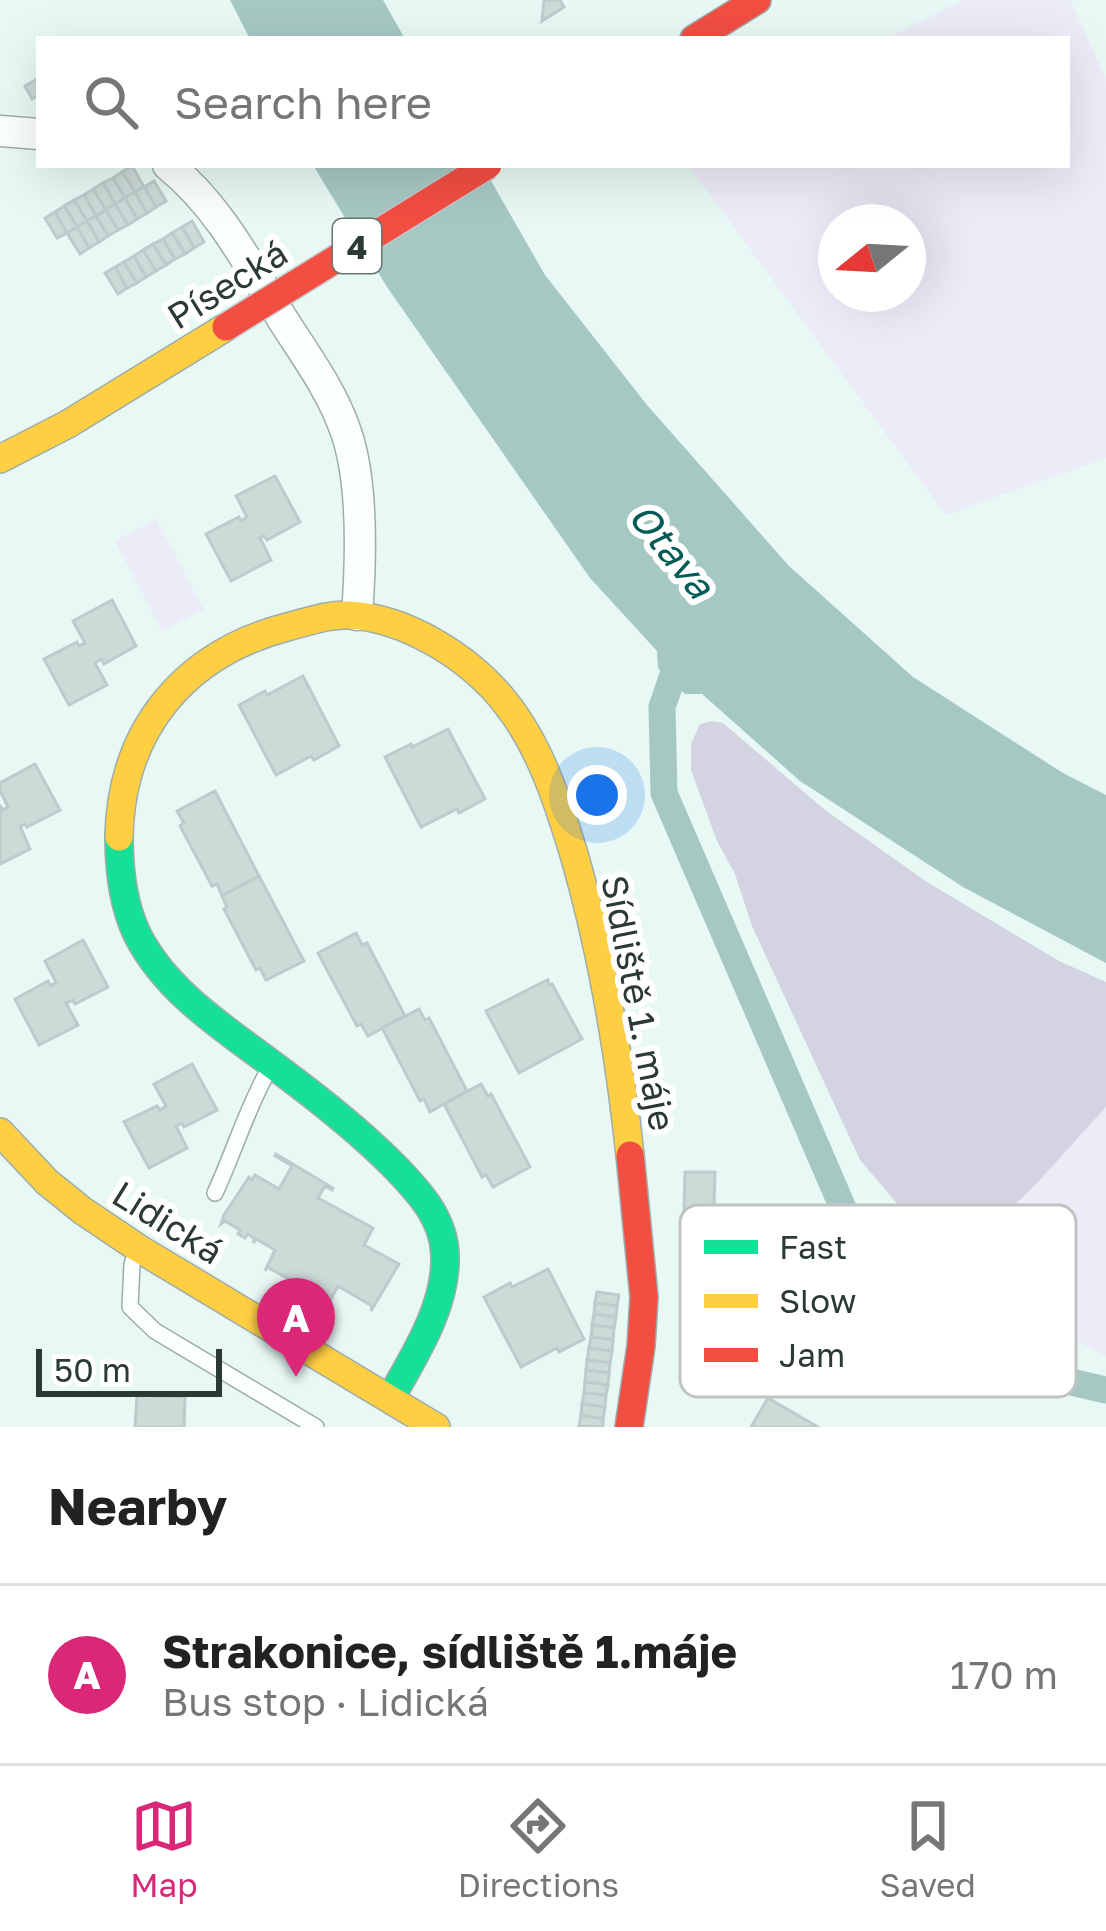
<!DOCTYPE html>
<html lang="en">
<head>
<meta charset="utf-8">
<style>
	body { margin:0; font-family:"Golos Text",sans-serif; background:#f2f2f2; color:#222 }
	.compass { position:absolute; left:818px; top:204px; width:108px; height:108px; border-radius:50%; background:#fff; box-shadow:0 12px 48px #0002; rotate:252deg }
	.scale { position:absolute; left:36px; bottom:30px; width:186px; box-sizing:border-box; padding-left:12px; border:6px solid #2b3937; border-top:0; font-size:33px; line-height:42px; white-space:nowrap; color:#2b3937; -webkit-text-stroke:9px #fff; paint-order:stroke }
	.you { position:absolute; left:597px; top:795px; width:42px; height:42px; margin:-30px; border:9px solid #fff; border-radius:50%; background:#1a73e8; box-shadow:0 0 0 18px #1a73e833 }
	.badge { display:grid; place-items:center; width:78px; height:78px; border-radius:50%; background:#db2777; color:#fff; font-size:39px; font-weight:700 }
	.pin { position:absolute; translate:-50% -99px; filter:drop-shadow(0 3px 6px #0008) }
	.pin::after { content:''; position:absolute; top:63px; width:42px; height:36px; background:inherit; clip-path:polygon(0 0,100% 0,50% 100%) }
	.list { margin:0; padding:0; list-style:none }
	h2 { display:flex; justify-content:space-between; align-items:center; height:156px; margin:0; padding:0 48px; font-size:51px }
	h2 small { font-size:39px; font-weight:400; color:#767676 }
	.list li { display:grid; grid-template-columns:78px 1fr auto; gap:36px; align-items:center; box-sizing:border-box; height:180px; padding:0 48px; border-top:3px solid #e0e0e0 }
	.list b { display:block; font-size:45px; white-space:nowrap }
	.list p { margin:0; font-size:39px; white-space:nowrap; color:#767676 }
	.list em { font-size:39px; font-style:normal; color:#767676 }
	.icon { flex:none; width:66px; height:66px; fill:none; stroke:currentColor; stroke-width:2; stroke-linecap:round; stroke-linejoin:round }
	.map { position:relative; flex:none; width:1106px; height:1427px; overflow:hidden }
	.search { position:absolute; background:#fff; box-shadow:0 12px 48px #0002; left:36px; right:36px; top:36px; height:132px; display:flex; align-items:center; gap:30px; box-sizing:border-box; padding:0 42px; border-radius:0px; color:#767676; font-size:45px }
	.sheet { height:336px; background:#fff }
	nav { display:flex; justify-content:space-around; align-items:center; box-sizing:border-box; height:168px; border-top:3px solid #e0e0e0; background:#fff; font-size:33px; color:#767676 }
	nav a { display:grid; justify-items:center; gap:6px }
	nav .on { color:#db2777 }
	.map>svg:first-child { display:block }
	.green { fill:#ecebf8; fill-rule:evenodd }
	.forest { fill:#d4d3e1 }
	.water { fill:#a6c8c3 }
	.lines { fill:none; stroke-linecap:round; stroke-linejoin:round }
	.canal { stroke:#a6c8c3; stroke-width:27 }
	.building { fill:#ccdad8; stroke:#bdccca; stroke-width:3 }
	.lane-casing { stroke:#9eacaa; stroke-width:18 }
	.street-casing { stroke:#9eacaa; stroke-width:33 }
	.fast-casing { stroke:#9eacaa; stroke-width:30 }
	.slow-casing { stroke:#9eacaa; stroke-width:30 }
	.jam-casing { stroke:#9eacaa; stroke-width:30 }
	.lane { stroke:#fbfefe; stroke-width:15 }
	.street { stroke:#fbfefe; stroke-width:30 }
	.fast { stroke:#16e098; stroke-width:27 }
	.slow { stroke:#ffcf43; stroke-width:27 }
	.jam { stroke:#f24e42; stroke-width:27 }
	.jam-bridge-casing { stroke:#c3c6cc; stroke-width:30; stroke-linecap:butt }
	.jam-bridge { stroke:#f24e42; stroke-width:27 }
	.labels { text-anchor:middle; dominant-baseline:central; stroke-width:12; stroke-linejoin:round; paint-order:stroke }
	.shield { fill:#fff; stroke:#6b7473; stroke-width:3 }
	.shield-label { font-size:33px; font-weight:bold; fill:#2b3937 }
	.street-label { font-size:36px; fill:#2b3937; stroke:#fff }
	.water-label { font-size:39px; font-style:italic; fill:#025c56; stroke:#fff }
	.key { fill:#fff; stroke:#bfc4c3; stroke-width:3 }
	.key-label { font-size:33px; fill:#2b3937 }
</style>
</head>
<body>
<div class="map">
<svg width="1106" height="1427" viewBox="0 0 1106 1427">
	<rect width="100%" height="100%" fill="#e7f8f5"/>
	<g class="green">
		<path d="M 963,0 L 1070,0 L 1106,79 L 1106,458 L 946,515 L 688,165 L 1067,165 L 1067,39 L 886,39 ZM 908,222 L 908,294 L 836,294 L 836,222 Z"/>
		<path d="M 156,519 L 204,610 L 162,631 L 115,541 Z"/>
		<path d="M 1106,1107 L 1106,1356 L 1054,1330 L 987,1309 L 951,1267 L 1038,1182 Z"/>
	</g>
	<path class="forest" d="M 712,721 L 723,723 L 825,810 L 927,882 L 1059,961 L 1106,982 L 1106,1107 L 1038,1182 L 951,1267 L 860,1160 L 752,926 L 735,874 L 717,841 L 691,770 L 691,744 L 700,724 Z"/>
	<g class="water">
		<path d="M 230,0 L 383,0 L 405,39 L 250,39 Z"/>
		<path d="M 313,165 L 482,165 L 545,275 L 647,405 L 789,566 L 913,677 L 1063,773 L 1106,795 L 1106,963 L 963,887 L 800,781 L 702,694 L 685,694 L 658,668 L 657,651 L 590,578 L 387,287 Z"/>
	</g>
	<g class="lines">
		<path class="canal" d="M 683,646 L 662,707 L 664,793 L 855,1236 L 952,1339 L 1011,1368 L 1106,1390"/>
	</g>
	<g class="building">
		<path d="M 544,0 L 560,0 L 564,7 L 542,21 Z"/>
		<path d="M 39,78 L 39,95 L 32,99 L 25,86 Z"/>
		<path d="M 132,166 L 144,187 L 135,192 L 122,172 Z"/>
		<path d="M 122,172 L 135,192 L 125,198 L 113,178 Z"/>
		<path d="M 113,178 L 125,198 L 115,204 L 103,183 Z"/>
		<path d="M 154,181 L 166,201 L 156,207 L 144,187 Z"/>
		<path d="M 103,183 L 115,204 L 106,210 L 93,189 Z"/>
		<path d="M 144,187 L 156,207 L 147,213 L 135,192 Z"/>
		<path d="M 93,189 L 106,210 L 96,216 L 84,195 Z"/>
		<path d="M 135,192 L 147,213 L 137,219 L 125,198 Z"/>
		<path d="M 84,195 L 96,216 L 87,221 L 74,200 Z"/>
		<path d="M 125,198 L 137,219 L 128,225 L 115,204 Z"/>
		<path d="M 74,200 L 87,221 L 77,227 L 64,206 Z"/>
		<path d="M 115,204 L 128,225 L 118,230 L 106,210 Z"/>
		<path d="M 64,206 L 77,227 L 67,233 L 55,212 Z"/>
		<path d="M 106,210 L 118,230 L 108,236 L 96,216 Z"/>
		<path d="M 55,212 L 67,233 L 57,238 L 45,218 Z"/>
		<path d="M 96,216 L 108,236 L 99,242 L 87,221 Z"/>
		<path d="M 87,221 L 99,242 L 89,248 L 77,227 Z"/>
		<path d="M 192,221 L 204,242 L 194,248 L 182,227 Z"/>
		<path d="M 77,227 L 89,248 L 80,254 L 67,233 Z"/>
		<path d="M 182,227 L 194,248 L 185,254 L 172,233 Z"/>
		<path d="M 172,233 L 185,254 L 175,259 L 163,239 Z"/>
		<path d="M 163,239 L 175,259 L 166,265 L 153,244 Z"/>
		<path d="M 153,244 L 166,265 L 156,271 L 143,250 Z"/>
		<path d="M 143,250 L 156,271 L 146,277 L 134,256 Z"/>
		<path d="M 134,256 L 146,277 L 137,283 L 124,262 Z"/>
		<path d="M 124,262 L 137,283 L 127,288 L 115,267 Z"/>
		<path d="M 115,267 L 127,288 L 118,294 L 105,273 Z"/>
		<path d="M 275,476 L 300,522 L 267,540 L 264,536 L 260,538 L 271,560 L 231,581 L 206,534 L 239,517 L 241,521 L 247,517 L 236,496 Z"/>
		<path d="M 112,600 L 136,646 L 104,664 L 101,659 L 95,663 L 107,685 L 69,705 L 44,659 L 77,642 L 79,646 L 85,643 L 73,621 Z"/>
		<path d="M 303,676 L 339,746 L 314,760 L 311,756 L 276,775 L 239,705 L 265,691 L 267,695 Z"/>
		<path d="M 448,729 L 485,799 L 459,813 L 457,809 L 421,827 L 385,757 L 411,744 L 412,747 Z"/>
		<path d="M 35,764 L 60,810 L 27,827 L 25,824 L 20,826 L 30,849 L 0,864 L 0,806 L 3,810 L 8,807 L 0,791 L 0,783 Z"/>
		<path d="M 215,791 L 259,876 L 222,896 L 217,884 L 212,886 L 180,826 L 184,823 L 177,811 Z"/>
		<path d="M 259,876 L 304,961 L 266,980 L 260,968 L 256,970 L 224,909 L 227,907 L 222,896 Z"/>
		<path d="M 356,933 L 362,945 L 367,943 L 405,1016 L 368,1036 L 361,1024 L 357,1026 L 318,953 Z"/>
		<path d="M 83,940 L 108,987 L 75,1004 L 73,1000 L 66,1003 L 78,1025 L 39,1045 L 15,999 L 48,981 L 51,986 L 56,982 L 45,961 Z"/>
		<path d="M 549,979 L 547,981 L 550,985 L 552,984 L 582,1039 L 519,1073 L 486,1011 Z"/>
		<path d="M 419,1009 L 425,1020 L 429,1018 L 467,1091 L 430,1112 L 424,1099 L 420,1101 L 382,1028 Z"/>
		<path d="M 192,1064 L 217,1110 L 184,1127 L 182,1123 L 176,1126 L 187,1148 L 149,1168 L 124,1122 L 157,1106 L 160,1110 L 166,1106 L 154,1084 Z"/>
		<path d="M 481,1084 L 488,1096 L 491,1094 L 530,1167 L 493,1187 L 486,1175 L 482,1177 L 444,1104 Z"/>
		<path d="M 276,1154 L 333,1188 L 332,1190 L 325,1186 L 318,1198 L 373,1228 L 364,1245 L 399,1264 L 371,1311 L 372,1306 L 338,1286 L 327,1306 L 325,1305 L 327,1301 L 298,1285 L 294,1287 L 296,1283 L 267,1267 L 265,1271 L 275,1250 L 256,1239 L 253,1243 L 255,1239 L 248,1234 L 245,1238 L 238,1234 L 240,1230 L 225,1221 L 221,1224 L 224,1215 L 249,1177 L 252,1180 L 255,1175 L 279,1189 L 292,1166 L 275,1156 Z"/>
		<path d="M 685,1172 L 715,1172 L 714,1208 L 718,1208 L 717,1241 L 713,1241 L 711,1285 L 682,1285 Z"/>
		<path d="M 548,1269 L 584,1339 L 559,1352 L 557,1348 L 521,1367 L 484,1297 L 510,1283 L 512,1287 Z"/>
		<path d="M 597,1292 L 619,1295 L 617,1306 L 595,1303 Z"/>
		<path d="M 595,1303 L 617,1306 L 616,1317 L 594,1314 Z"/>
		<path d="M 594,1314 L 616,1317 L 614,1328 L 592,1325 Z"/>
		<path d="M 592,1325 L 614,1328 L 613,1340 L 591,1337 Z"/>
		<path d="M 591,1337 L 613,1340 L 612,1351 L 589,1348 Z"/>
		<path d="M 589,1348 L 612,1351 L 610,1363 L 587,1360 Z"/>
		<path d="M 587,1360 L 610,1363 L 609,1373 L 586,1370 Z"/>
		<path d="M 586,1370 L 609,1373 L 608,1385 L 585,1382 Z"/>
		<path d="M 585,1382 L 608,1385 L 606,1395 L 584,1393 Z"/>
		<path d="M 584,1393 L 606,1395 L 605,1407 L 582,1404 Z"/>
		<path d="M 137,1395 L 185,1397 L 184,1427 L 135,1427 Z"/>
		<path d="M 768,1398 L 818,1427 L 751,1427 Z"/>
		<path d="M 582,1404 L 605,1407 L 603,1419 L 581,1415 Z"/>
		<path d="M 581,1415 L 603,1419 L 603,1427 L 579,1426 Z"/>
	</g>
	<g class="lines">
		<defs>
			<g id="lane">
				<path d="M 215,1193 C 234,1152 247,1108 269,1069"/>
				<path d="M 137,1251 L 132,1264 L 130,1307 L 155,1331 L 316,1427"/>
			</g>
			<g id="street">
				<path d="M 0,131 L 39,134"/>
				<path d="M 168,165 C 219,206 249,265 283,320 C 306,356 332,391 346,432 C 364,484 361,561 357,615"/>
			</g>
			<path id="fast" d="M 119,837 C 119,871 123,906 138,936 C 168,994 227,1030 277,1068 C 319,1099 360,1131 397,1169 C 420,1193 444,1219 445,1255 C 447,1306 414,1356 390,1399"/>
			<g id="slow">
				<path d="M 0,459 L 68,424 L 226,327"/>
				<path d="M 119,837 C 121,730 184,654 287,627 C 307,622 328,614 349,615 C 407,618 470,658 505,702 C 539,744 557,799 573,851 C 602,950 619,1052 630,1155"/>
				<path d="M 0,1132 L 47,1182 L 83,1211 L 138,1248 L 436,1427"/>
			</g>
			<g id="jam">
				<path d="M 694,39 L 757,0"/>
				<path d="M 629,1427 L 641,1346 L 644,1297 L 630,1155"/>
			</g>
		</defs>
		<use href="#lane" class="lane-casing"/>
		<use href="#street" class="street-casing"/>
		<use href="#fast" class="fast-casing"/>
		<use href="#slow" class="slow-casing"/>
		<use href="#jam" class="jam-casing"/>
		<use href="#lane" class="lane"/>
		<use href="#street" class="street"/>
		<use href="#fast" class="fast"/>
		<use href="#slow" class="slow"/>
		<use href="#jam" class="jam"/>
		<defs>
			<path id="jam-bridge" d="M 226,327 L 488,165"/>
		</defs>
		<use href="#jam-bridge" class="jam-bridge-casing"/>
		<use href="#jam-bridge" class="jam-bridge"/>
	</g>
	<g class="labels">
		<rect class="shield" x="333" y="219" width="48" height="54" rx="9"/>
		<g class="shield-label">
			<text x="357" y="246">4</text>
		</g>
		<g class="street-label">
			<text transform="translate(227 284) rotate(-32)">Písecká</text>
			<text transform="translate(639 1003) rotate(79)">Sídliště 1. máje</text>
			<text transform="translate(168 1222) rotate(32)">Lidická</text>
		</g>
		<g class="water-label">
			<text transform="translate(672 550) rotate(51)">Otava</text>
		</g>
	</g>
	<rect x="680" y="1205" width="396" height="192" rx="18" class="key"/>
	<rect x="704" y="1240" width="54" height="14" fill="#16e098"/>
	<rect x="704" y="1294" width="54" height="14" fill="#ffcf43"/>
	<rect x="704" y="1348" width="54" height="14" fill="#f24e42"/>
	<g class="key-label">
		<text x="779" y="1259">Fast</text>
		<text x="779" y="1313">Slow</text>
		<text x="779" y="1367">Jam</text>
	</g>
</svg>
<svg class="compass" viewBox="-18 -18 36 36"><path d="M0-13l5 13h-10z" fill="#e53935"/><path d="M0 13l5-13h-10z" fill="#767676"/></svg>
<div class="scale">50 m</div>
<div class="you"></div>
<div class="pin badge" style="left:296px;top:1377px">A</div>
<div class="search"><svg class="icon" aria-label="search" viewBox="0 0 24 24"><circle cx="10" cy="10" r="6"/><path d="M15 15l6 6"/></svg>Search here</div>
</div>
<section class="sheet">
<h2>Nearby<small></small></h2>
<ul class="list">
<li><span class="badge">A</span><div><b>Strakonice, sídliště 1.máje</b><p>Bus stop · Lidická</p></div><em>170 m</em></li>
</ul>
</section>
<nav>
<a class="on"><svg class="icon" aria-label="map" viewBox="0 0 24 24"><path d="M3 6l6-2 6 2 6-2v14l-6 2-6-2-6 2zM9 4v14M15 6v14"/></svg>Map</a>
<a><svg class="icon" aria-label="directions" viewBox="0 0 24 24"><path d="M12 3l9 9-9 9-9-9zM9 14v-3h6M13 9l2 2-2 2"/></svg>Directions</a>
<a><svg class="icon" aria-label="saved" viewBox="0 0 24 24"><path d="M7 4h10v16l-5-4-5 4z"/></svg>Saved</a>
</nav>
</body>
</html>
